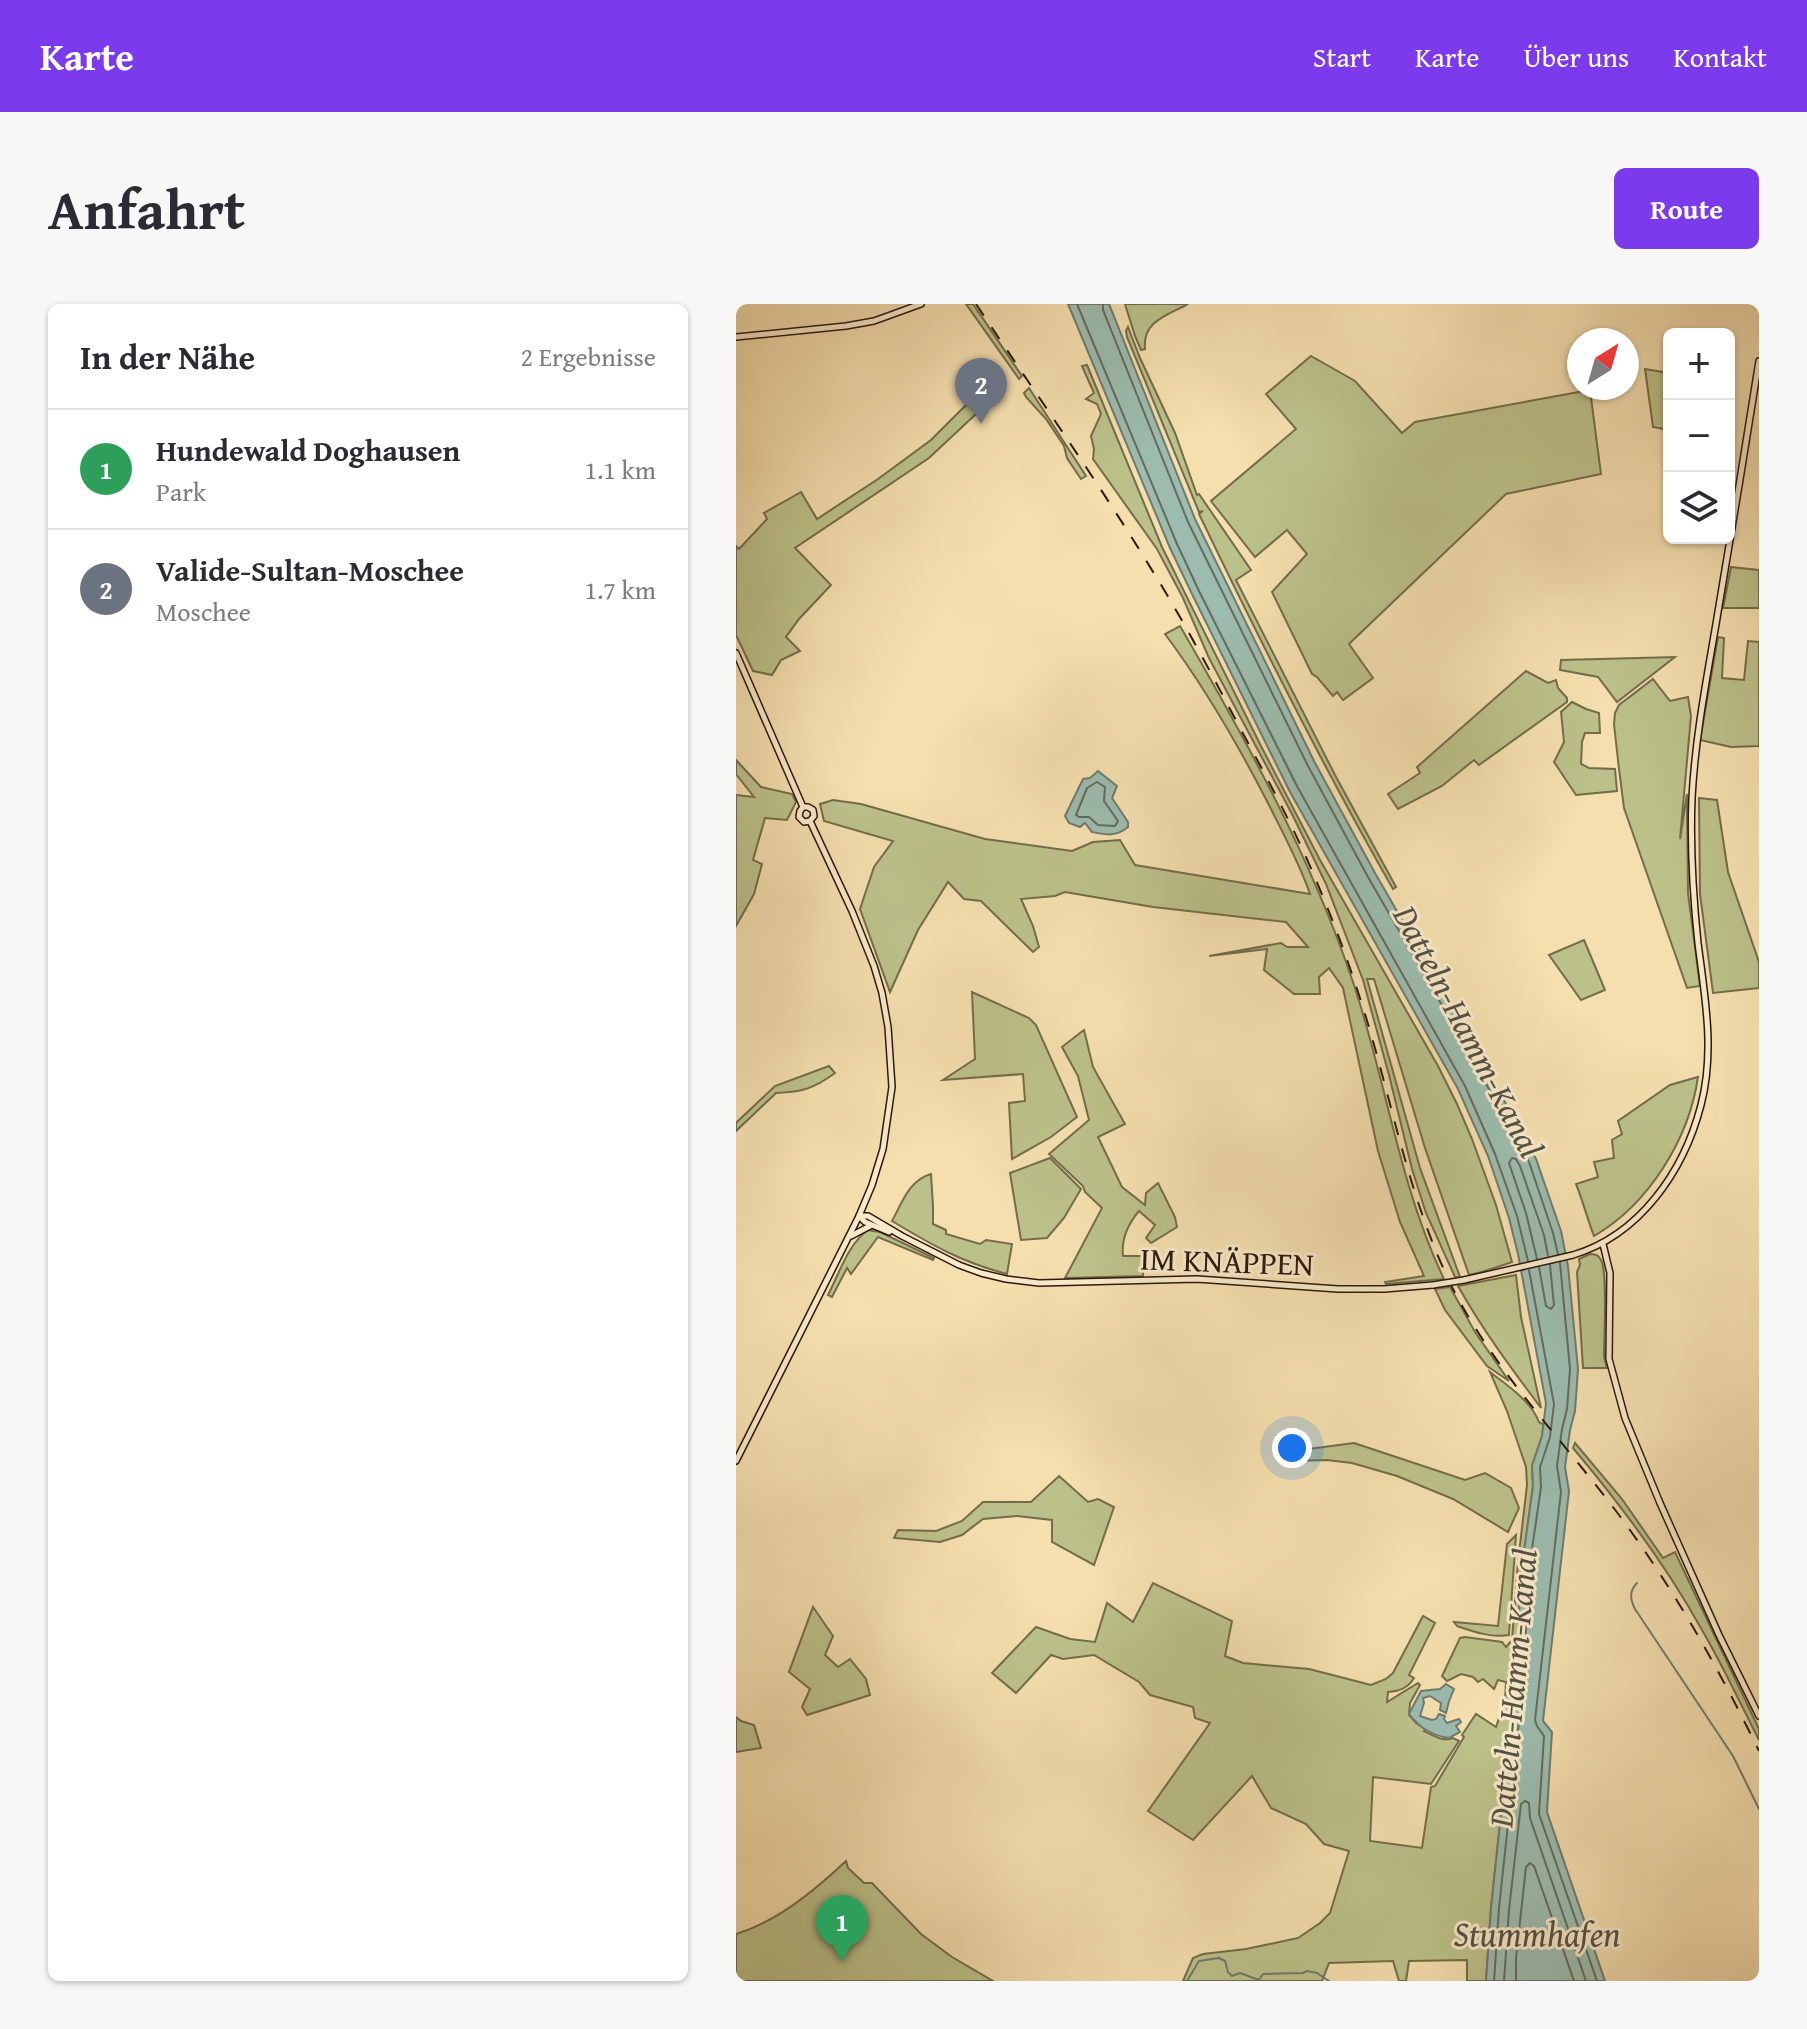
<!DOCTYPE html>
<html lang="de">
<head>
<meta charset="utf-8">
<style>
	body { margin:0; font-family:"Gentium Book Plus",serif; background:#f7f7f7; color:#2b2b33 }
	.controls { position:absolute; right:24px; top:24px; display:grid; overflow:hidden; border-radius:12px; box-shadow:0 2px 6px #0004 }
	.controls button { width:72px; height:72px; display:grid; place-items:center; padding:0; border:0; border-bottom:2px solid #e1e1e2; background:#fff; color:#2b2b33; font:40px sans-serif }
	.compass { position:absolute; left:831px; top:24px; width:72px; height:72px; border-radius:50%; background:#fff; box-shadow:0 2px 6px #0004; rotate:37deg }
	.you { position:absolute; left:556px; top:1144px; width:28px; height:28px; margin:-20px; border:6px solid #fff; border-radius:50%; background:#1a73e8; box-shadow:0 0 0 12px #1a73e833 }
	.badge { display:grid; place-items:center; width:52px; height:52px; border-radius:50%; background:#7c3aed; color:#fff; font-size:26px; font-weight:700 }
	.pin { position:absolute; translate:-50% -66px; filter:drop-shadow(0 2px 4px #0008) }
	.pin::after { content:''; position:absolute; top:42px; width:28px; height:24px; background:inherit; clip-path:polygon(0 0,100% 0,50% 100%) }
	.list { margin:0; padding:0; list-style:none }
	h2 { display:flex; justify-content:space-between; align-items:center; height:104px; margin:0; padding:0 32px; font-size:34px }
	h2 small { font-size:26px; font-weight:400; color:#7c7c81 }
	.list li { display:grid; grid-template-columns:52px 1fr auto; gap:24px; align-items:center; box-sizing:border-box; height:120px; padding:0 32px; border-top:2px solid #e1e1e2 }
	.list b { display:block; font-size:30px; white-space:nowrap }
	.list p { margin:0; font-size:26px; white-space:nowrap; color:#7c7c81 }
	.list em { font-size:26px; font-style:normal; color:#7c7c81 }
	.icon { flex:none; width:44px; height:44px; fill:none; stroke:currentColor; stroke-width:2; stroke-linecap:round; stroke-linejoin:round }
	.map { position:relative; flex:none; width:1023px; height:1677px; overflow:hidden; border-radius:12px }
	header { display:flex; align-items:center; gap:48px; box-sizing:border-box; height:112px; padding:0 40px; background:#7c3aed; color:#fff }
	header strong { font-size:38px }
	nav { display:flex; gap:44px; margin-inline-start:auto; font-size:28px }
	.intro { display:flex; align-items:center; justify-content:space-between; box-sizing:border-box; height:192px; padding:0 48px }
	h1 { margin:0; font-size:56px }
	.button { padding:20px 36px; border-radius:12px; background:#7c3aed; color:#fff; font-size:28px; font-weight:700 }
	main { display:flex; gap:48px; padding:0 48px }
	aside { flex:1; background:#fff; border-radius:12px; box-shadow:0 2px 6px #0004 }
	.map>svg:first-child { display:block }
	.green { fill:#bcc18a; stroke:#746c4a; stroke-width:2 }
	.water { fill:#9cbcaf; stroke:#707a6d; stroke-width:2 }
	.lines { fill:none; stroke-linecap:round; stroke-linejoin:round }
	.shore { stroke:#646a5d; stroke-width:2 }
	.stream { stroke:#707a6d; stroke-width:2 }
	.secondary-casing { stroke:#2d180b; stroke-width:8 }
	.secondary { stroke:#f8eacb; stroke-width:5 }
	.rail { stroke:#2d180b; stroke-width:2; stroke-dasharray:14 14; stroke-linecap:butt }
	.secondary-bridge-casing { stroke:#2d180b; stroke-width:8; stroke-linecap:butt }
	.secondary-bridge { stroke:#f8eacb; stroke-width:5 }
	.labels { text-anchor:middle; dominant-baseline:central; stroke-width:6; stroke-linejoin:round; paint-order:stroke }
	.street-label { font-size:32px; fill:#2d180b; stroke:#f8eacb }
	.water-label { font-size:34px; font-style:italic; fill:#545144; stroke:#f8eacb }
</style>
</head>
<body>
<header>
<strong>Karte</strong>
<nav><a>Start</a><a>Karte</a><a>Über uns</a><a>Kontakt</a></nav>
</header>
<div class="intro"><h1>Anfahrt</h1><a class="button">Route</a></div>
<main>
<aside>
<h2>In der Nähe<small>2 Ergebnisse</small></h2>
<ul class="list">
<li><span class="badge" style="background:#2e9e5b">1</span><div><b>Hundewald Doghausen</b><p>Park</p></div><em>1.1 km</em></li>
<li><span class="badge" style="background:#6b7280">2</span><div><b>Valide-Sultan-Moschee</b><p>Moschee</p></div><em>1.7 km</em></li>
</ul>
</aside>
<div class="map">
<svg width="1023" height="1677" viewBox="0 0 1023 1677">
	<rect width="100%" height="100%" fill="#f5dfaf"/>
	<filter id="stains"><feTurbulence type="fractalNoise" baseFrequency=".0025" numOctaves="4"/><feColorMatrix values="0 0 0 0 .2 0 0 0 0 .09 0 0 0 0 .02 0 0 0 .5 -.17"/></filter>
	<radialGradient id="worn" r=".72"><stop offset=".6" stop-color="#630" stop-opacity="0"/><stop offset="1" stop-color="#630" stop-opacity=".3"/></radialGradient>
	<g class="green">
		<path d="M 230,0 L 237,0 L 286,72 L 283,75 Z"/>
		<path d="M 389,0 L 452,0 C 432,11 406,17 409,45 L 405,46 L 399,32 Z"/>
		<path d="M 392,23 L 404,54 L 439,129 L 461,191 L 463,190 L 515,266 L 500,276 L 599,471 L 660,583 L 657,585 C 587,463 524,337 463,210 L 467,207 L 463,208 L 391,33 L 390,27 Z"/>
		<path d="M 575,52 L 619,77 L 666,129 L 679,118 L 854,86 L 865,170 L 770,190 L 613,340 L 637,374 L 607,396 L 601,388 L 597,392 L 581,373 L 576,370 L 536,288 L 571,250 L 551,226 L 519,253 L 475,197 L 560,125 L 530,90 Z"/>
		<path d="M 351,61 L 426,243 L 525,442 L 584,556 L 702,762 L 721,800 L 736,835 L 760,901 L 776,958 C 761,963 749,968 733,971 L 689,844 L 638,675 L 631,675 L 684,864 L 724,973 L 719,973 L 690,909 L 676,865 L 653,771 L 627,676 L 590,580 L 557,512 L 473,354 L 447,294 L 421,245 L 357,155 L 358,145 L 355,132 L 365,110 L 361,100 L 350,95 L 358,89 L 346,62 Z"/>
		<path d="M 909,65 L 933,69 L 933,126 L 917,123 Z"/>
		<path d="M 293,84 L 350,172 L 345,175 L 331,154 L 328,142 L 310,115 L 290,93 L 288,89 Z"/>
		<path d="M 256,95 L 193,154 L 59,244 L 95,281 L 63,315 L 50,333 L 64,347 L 45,356 L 36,371 L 17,367 L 0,331 L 0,242 L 3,245 L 31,215 L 28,209 L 65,188 L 81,215 L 142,175 L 195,136 L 233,98 Z"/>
		<path d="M 995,263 L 1023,266 L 1023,304 L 987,304 Z"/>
		<path d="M 444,322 C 510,436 575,553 617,678 C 650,776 663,881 708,975 L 650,980 L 649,978 L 688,972 L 664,918 L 642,847 L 607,684 L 593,664 L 583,673 L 584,690 L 558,690 L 528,666 L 531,645 L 473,652 L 545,639 L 551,643 L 572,643 L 550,618 L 417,603 L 329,588 L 319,592 L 285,595 L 297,622 L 303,643 L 297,648 L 245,597 L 228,595 L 212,578 L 182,626 L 154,688 L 124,605 L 138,563 L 157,537 L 88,517 L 84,500 L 97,496 L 125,500 L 249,535 L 336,547 L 357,538 L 384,536 L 399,561 L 574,590 C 564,561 549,533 535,505 C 504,444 470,385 429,330 Z"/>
		<path d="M 982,333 L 988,334 L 986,374 L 1008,376 L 1012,337 L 1023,338 L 1023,442 L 995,443 L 964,436 Z"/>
		<path d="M 939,353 L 881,398 L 862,373 L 824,366 L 825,356 Z"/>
		<path d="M 790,367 L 812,379 L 820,376 L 822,384 L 831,394 L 831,398 L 743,461 L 738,456 L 706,482 L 662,505 L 652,490 L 684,469 L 681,463 Z"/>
		<path d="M 917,375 L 934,397 L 952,393 L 955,412 L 944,535 L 951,490 L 952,589 L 964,682 L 951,684 L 888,504 L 883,465 L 878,420 L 879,409 L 883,401 Z"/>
		<path d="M 836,398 L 850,405 L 863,409 L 864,429 L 849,429 L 846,438 L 845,460 L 853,464 L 879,465 L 881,487 L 840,491 L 818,458 L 828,438 L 825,408 Z"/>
		<path d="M 0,456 L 25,483 L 56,490 L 60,498 L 51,516 L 29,514 L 17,556 L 26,560 L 18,590 L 0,622 L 0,491 L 18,493 L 0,470 Z"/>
		<path d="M 963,494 L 981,496 L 992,568 L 1023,658 L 1023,684 L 977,689 L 964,590 Z"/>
		<path d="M 848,636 L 869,686 L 845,696 L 813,651 Z"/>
		<path d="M 236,688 L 293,714 L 300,721 L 341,813 L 315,833 L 276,855 L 273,799 L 289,797 L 287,770 L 207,776 L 239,755 Z"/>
		<path d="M 348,726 L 357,763 L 389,820 L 362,833 L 386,883 L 409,901 L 410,889 L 422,879 L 439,913 L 441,923 L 415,939 L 410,934 L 419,921 L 403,907 C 392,920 385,934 387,952 L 408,952 L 407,972 L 329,974 L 366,904 L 349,888 L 347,882 L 313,850 L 353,816 L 342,772 L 326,743 Z"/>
		<path d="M 93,762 L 99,769 C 77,785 66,788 40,789 L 0,827 L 0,819 L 39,782 Z"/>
		<path d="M 962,773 C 953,835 913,900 858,932 C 851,914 847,897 840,880 L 862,873 L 858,858 L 878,854 L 876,836 L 886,830 L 882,817 L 934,781 Z"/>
		<path d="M 314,854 L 345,885 L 328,914 L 311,934 L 285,936 L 274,869 Z"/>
		<path d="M 195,870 L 197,902 L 197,920 L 210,926 L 210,930 L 244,940 L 250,936 L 276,940 L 271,970 C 225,958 196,941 156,917 C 166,899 173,876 195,870 Z"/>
		<path d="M 132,926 L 144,928 L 198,954 L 197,956 L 142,933 L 115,970 L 111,964 L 96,993 L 92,991 C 103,970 112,940 132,926 Z"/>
		<path d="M 854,950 C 861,951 861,950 865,956 C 872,969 868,1034 868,1053 L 871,1064 L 847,1064 L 841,968 L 844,961 L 843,955 Z"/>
		<path d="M 780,971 L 785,1013 L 805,1104 C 775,1064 746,1025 722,982 Z"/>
		<path d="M 714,983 L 739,1028 L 773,1077 L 751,1062 L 709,1006 L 699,985 Z"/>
		<path d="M 754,1068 C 771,1081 795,1097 803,1118 L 808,1121 L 806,1132 L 796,1162 L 797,1182 L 785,1270 L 780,1370 L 755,1604 L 750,1677 L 731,1677 L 731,1656 L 673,1657 L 670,1677 L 663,1677 L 657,1657 L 593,1659 L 586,1677 L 447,1677 L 457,1654 L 467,1650 L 510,1645 L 562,1634 L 584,1619 L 594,1609 L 613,1547 L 588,1540 L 570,1520 L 535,1504 L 516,1472 L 457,1536 L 412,1507 L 474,1419 L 459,1414 L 457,1403 L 414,1391 L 403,1378 L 358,1351 L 327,1355 L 315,1351 L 280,1389 L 256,1369 L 300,1323 L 334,1335 L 359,1338 L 371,1299 L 397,1318 L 417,1279 L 496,1317 L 489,1352 L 507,1359 L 573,1365 L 635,1381 L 650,1375 L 657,1369 L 687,1312 L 699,1319 L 673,1371 L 678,1374 C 672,1384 664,1387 652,1388 L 651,1398 L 682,1379 L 684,1381 L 674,1399 L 673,1411 L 680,1419 L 689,1425 L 688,1427 C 698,1432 707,1438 717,1434 L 723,1437 L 695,1480 L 637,1473 L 634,1537 L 686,1544 L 695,1483 L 699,1482 L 728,1433 L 726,1431 L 740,1410 L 760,1423 L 769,1396 L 770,1378 L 762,1376 L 758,1385 L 747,1375 L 742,1378 L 737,1373 L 725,1370 L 711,1377 L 706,1372 L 724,1334 L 729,1333 L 766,1338 L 770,1343 L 776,1336 L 782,1258 L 791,1181 L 790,1163 L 771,1107 Z"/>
		<path d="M 618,1139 L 729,1176 L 749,1169 L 775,1184 L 783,1204 L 772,1228 L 717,1195 L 661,1172 L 616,1159 L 591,1156 L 559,1157 L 565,1146 Z"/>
		<path d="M 839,1139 L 886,1195 L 927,1254 L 939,1248 L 1023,1425 L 1023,1436 C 1004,1399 987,1362 966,1326 C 930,1261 885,1201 837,1144 Z"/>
		<path d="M 323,1172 L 352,1198 L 362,1195 L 378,1203 L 358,1261 L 316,1238 L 316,1216 L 281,1212 L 247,1215 L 226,1231 L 204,1238 L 158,1234 L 162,1226 L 200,1227 L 226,1217 L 247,1198 L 295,1198 Z"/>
		<path d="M 780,1231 L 773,1331 C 756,1334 738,1328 721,1322 L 718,1318 L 762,1322 L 771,1240 Z"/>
		<path d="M 77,1303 L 97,1332 L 89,1351 L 102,1363 L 114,1355 L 130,1375 L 134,1391 L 71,1411 L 66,1403 L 74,1385 L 53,1368 Z"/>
		<path d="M 0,1413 L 5,1417 L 18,1421 L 25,1444 L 0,1448 Z"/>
		<path d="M 110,1557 L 112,1564 L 128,1579 L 136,1579 L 185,1630 L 216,1653 L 257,1677 L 0,1677 L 0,1630 C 42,1617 78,1587 110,1557 Z"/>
	</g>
	<g class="water">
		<path d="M 332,0 L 373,0 L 459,215 L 579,459 L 639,569 L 733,732 L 800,855 L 825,927 L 832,962 L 842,1065 L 839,1107 L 834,1126 L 829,1163 L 833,1187 L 807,1417 L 816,1428 L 811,1508 L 869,1677 L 750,1677 L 755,1604 L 780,1370 L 785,1269 L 797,1182 L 796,1162 L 806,1132 L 810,1099 L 782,950 L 773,914 L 752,852 L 722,785 L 554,488 L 456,290 L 434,244 Z"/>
		<path d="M 362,467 L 381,482 L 376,494 L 392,518 L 392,523 C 380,533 371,531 356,528 L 349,519 L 344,523 L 333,519 L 329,512 L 347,475 L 354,474 Z"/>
		<path d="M 710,1380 L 718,1385 L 713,1397 L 710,1409 L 704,1406 L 705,1399 L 694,1392 L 687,1394 L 688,1399 L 684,1412 L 696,1416 L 700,1415 L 703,1410 L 709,1412 L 708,1415 L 711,1419 L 723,1415 L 725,1418 L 720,1422 L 724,1428 L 713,1434 C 697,1432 683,1423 673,1410 L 685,1387 L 704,1385 Z"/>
	</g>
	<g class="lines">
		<g class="shore">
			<path d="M 341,0 L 441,240 L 463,287 L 562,484 L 729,782 L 759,850 L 781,912 L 792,957"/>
			<path d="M 367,0 L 367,6 L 452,218 L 572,462 L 632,573 L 726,736 L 793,858 L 817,929 L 822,950"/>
			<path d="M 361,478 L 369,483 L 368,497 L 382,517 L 379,522 L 362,521 L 353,513 L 343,513 L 340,511 L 351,484 Z"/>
			<path d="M 801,955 L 790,909 L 773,859 L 776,854 L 780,855 L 784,862 L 808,931 L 812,952"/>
			<path d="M 824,959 L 834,1065 L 831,1105 L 826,1125 L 821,1162 L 825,1188 L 799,1416 L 801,1422 L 808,1432 L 803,1510 L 861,1677"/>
			<path d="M 803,963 L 810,1002 L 815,1005 L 818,1001 L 814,961"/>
			<path d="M 758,1677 L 763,1604 L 788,1371 L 792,1273 L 805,1183 L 804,1163 L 814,1133 L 818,1100 L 793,966"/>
			<path d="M 768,1677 L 773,1606 L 785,1500 L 789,1497 L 793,1499 L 794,1514 L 850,1677"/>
			<path d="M 780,1677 L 780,1654 L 790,1563 L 794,1559 L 798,1562 L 838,1677"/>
		</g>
		<g class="stream">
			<path d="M 421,0 L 430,0"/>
			<path d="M 901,1279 C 893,1287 894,1295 899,1305 L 997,1452 L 1023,1505"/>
			<path d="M 451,1677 L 463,1657 L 483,1654 L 489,1657 L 492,1668 L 496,1672 L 504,1669 L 523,1676 L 527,1670 L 567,1669 L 571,1667 L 581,1669 L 593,1677"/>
		</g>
		<defs>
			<g id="secondary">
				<path d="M 0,33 L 110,22 L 138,17 L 185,0"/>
				<path d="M 0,349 L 67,503"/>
				<path d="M 67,503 L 64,507 L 63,513 L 68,518 L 74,517"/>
				<path d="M 67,503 L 72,503 L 77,506 L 78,512 L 74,517"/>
				<path d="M 123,912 L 132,912 L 166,932 L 223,961 L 245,969 L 270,975 L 303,979 L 461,975 L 602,985 L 648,985 L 697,981"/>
				<path d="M 124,913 L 129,918 L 153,928"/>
				<path d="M 115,932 L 134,922"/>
				<path d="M 867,940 L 874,969 L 873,1055 L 889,1114 L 924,1199 L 983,1331 L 1023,1412"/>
				<path d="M 728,976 L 837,951 C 904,931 948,867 965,801 C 979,747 969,694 962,639 C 957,591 954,543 956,494 C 959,436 970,378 980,320 C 995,232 1009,145 1023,57"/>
				<path d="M 0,1157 L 123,912 L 136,881 L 147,845 L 156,783 L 152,723 L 146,689 L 138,662 L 116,607 L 74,517"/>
			</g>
		</defs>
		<use href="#secondary" class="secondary-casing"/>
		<use href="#secondary" class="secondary"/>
		<path class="rail" d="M 240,0 C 300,90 363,179 419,271 C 450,321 477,373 504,424 C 532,476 560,527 582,581 C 608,642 629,705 646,770 C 666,845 682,913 716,983 C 759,1068 827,1136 883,1211 C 938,1285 983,1365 1023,1447"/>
		<defs>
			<path id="secondary-bridge" d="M 697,981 L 728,976"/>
		</defs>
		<use href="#secondary-bridge" class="secondary-bridge-casing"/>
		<use href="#secondary-bridge" class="secondary-bridge"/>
	</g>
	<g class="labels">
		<g class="street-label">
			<text transform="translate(491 957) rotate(2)">IM KNÄPPEN</text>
		</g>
		<g class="water-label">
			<text transform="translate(733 727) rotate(62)">Datteln-Hamm-Kanal</text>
			<text transform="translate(776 1384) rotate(-85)">Datteln-Hamm-Kanal</text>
			<text x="801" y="1629">Stummhafen</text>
		</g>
	</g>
	<rect width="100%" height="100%" filter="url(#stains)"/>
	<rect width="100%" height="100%" fill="url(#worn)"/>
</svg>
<div class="controls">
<button>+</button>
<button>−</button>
<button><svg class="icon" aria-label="layers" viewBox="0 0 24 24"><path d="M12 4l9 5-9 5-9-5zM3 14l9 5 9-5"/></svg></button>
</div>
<svg class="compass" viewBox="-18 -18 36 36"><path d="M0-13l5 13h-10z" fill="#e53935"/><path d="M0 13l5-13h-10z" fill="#7c7c81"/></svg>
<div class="you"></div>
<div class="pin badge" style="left:106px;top:1657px;background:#2e9e5b">1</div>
<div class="pin badge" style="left:245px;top:120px;background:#6b7280">2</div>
</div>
</main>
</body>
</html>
